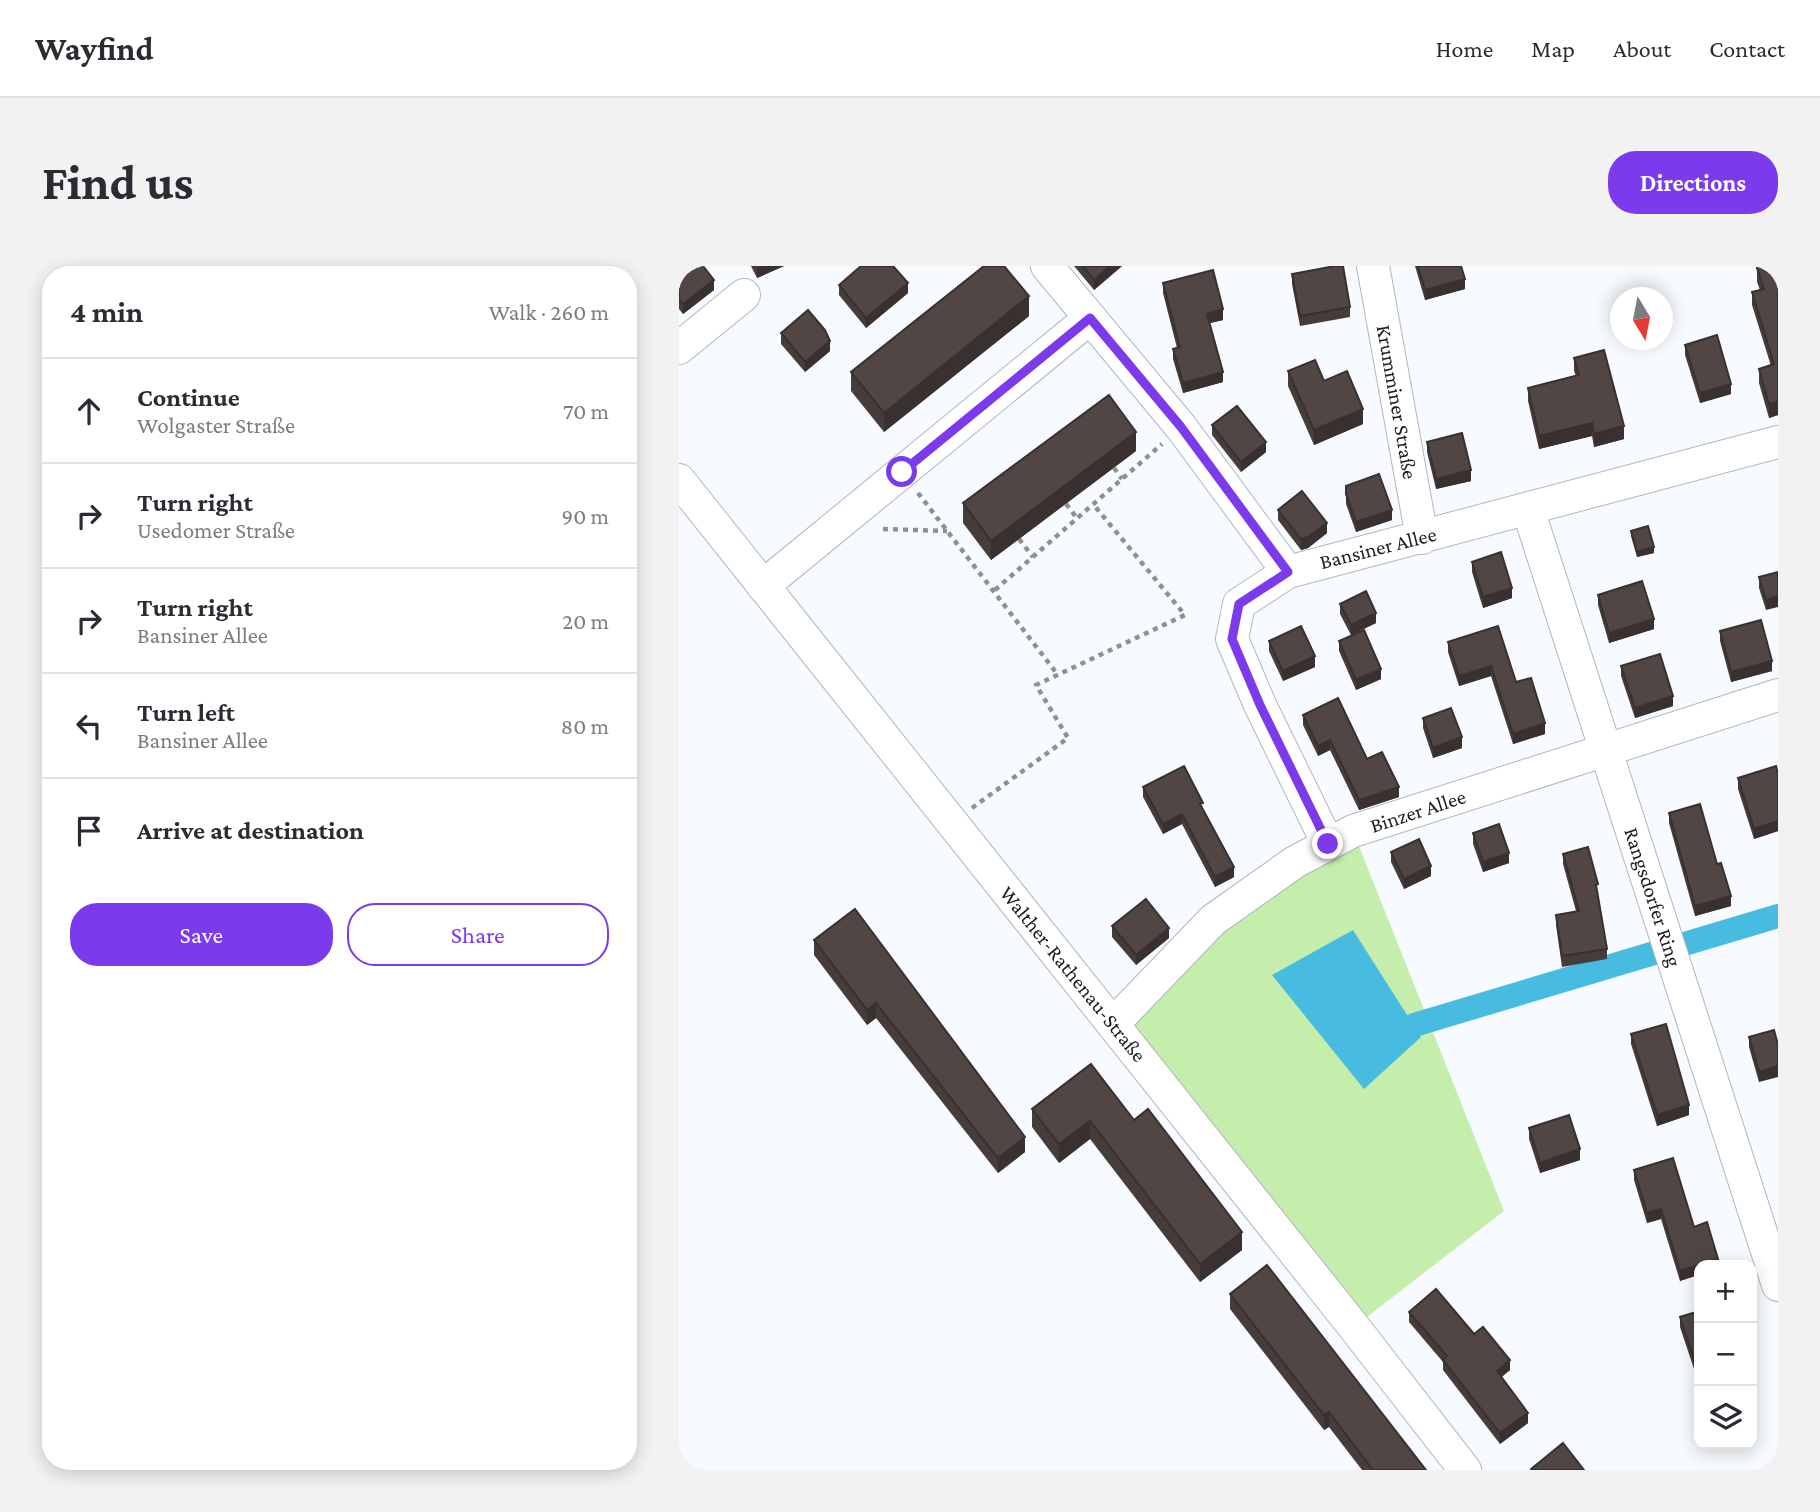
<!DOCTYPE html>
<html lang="en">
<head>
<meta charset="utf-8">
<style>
	body { margin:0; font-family:"Crimson Pro",serif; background:#f2f2f3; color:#2b2b33 }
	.controls { position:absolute; right:21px; bottom:21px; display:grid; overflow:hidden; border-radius:14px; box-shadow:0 4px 18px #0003 }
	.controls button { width:63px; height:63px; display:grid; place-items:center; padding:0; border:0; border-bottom:2px solid #e1e1e2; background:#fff; color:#2b2b33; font:35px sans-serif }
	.compass { position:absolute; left:931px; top:21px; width:63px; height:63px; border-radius:50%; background:#fff; box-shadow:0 4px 18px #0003; rotate:170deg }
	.stop { position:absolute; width:21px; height:21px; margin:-16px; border:5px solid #7c3aed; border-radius:50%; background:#fff }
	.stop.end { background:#7c3aed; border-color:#fff; box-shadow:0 2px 7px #0008 }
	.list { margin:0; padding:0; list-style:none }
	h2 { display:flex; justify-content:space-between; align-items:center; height:91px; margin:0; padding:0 28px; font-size:30px }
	h2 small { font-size:23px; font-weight:400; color:#7c7c81 }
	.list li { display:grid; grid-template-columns:46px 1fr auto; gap:21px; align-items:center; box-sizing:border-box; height:105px; padding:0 28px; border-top:2px solid #e1e1e2 }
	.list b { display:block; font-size:26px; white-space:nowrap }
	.list p { margin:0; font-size:23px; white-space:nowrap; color:#7c7c81 }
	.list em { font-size:23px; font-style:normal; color:#7c7c81 }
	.actions { display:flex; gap:14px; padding:21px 28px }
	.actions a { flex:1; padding:16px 0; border:2px solid #7c3aed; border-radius:28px; text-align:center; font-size:24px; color:#7c3aed }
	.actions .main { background:#7c3aed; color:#fff }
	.icon { flex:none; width:38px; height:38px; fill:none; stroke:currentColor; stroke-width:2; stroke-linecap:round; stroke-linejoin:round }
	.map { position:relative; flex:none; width:1099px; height:1204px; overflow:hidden; border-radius:28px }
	header { display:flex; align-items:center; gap:42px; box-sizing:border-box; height:98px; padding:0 35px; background:#fff; border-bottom:2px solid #e1e1e2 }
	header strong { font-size:33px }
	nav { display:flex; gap:38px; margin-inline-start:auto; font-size:24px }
	.intro { display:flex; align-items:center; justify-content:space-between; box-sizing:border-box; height:168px; padding:0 42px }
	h1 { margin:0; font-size:49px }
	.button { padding:18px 32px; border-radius:28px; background:#7c3aed; color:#fff; font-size:24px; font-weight:700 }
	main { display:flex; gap:42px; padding:0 42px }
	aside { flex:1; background:#fff; border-radius:28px; box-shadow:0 4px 18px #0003 }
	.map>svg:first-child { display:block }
	.green { fill:#c5edab }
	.water { fill:#47bbe0 }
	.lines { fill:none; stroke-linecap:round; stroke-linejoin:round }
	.canal { stroke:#47bbe0; stroke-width:24 }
	.minor-casing { stroke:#afb7c0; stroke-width:34 }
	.path { stroke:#8d9194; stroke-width:4.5; stroke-dasharray:5 5; stroke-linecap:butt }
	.minor { stroke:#fff; stroke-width:32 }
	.wall { fill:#463c3a }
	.shaded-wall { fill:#39312f }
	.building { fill:#514643; stroke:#39312f; stroke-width:2 }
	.route { stroke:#7c3aed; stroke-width:9 }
	.labels { text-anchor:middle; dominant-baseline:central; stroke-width:7; stroke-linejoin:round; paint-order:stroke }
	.street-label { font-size:21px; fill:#1a1d20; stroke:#fff }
</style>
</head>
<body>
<header>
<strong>Wayfind</strong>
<nav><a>Home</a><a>Map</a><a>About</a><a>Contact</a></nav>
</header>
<div class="intro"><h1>Find us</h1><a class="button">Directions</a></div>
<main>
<aside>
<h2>4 min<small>Walk · 260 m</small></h2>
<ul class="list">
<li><svg class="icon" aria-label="ahead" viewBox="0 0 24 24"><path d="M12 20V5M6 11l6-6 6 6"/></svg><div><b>Continue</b><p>Wolgaster Straße</p></div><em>70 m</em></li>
<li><svg class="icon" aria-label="right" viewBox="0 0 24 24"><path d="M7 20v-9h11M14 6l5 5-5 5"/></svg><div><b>Turn right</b><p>Usedomer Straße</p></div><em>90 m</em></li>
<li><svg class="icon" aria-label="right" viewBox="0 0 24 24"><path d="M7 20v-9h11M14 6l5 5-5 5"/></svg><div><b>Turn right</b><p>Bansiner Allee</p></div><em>20 m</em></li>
<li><svg class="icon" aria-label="left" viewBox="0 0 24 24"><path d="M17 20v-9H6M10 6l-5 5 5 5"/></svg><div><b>Turn left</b><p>Bansiner Allee</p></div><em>80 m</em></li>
<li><svg class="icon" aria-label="arrive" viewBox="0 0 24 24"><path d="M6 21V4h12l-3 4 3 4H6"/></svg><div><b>Arrive at destination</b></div></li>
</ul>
<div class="actions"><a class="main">Save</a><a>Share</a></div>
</aside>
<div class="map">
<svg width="1099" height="1204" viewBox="0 0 1099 1204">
	<rect width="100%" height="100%" fill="#f7fbff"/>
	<path class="green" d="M 674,565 L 825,945 L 675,1061 L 434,758 L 534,654 Z"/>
	<path class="water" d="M 674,664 L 742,771 L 685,823 L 593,709 Z"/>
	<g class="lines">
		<path class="canal" d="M 735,759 L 1099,650"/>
		<defs>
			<g id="minor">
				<path d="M 368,0 L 502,161 L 609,306"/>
				<path d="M 694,0 L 743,272"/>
				<path d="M 0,82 L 65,29"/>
				<path d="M 0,214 L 675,1061 L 786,1204"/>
				<path d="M 849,243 L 1099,1019"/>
				<path d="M 84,320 L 411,52"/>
				<path d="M 649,578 L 581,439 L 553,373 L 560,338 L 609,306 L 1099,176"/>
				<path d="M 434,758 L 534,654 L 616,596 L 674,565 L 1099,429"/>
			</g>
		</defs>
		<use href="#minor" class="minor-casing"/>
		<g class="path">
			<path d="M 435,202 L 443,213"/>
			<path d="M 239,227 L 379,409"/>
			<path d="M 387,238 L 398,252"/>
			<path d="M 204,263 L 268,265"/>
			<path d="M 340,273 L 354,291"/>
			<path d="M 316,324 L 483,178"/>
			<path d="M 293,542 L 389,472 L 357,419 L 506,349 L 414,238"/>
		</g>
		<use href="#minor" class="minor"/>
	</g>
	<g class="wall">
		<path d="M 0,0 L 35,24 L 4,48 L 0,43 Z"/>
		<path d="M 72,0 L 105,0 L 78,12 Z"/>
		<path d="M 395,0 L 443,0 L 415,24 Z"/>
		<path d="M 736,0 L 782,0 L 786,23 L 746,34 Z"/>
		<path d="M 1099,0 L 1099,149 L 1090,152 L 1080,117 L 1080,103 L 1092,100 L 1073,39 L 1073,26 L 1081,24 L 1078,16 L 1078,2 Z"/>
		<path d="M 613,8 L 671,41 L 671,51 L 621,60 L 613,18 Z"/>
		<path d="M 484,17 L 544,54 L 530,57 L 544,116 L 504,127 L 494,93 L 494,83 L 498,82 L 484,27 Z"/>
		<path d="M 160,19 L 229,27 L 187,62 L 160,29 Z"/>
		<path d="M 350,50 L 205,166 L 172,125 L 172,106 Z"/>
		<path d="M 102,67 L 151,85 L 126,106 L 102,78 Z"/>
		<path d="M 1006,79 L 1052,128 L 1021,137 L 1006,89 Z"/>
		<path d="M 895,92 L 945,173 L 915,181 L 913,170 L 860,183 L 849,135 L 849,122 L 897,110 L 895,105 Z"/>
		<path d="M 609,105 L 645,115 L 684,158 L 635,179 L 609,120 Z"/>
		<path d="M 533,159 L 587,186 L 562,206 L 533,169 Z"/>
		<path d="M 748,176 L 792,215 L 757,223 L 748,186 Z"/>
		<path d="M 457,185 L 312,294 L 284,257 L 284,237 Z"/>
		<path d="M 667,220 L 713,254 L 677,266 L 667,238 Z"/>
		<path d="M 599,244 L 648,267 L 629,282 L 622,284 L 599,254 Z"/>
		<path d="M 952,265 L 975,287 L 958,291 L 952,270 Z"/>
		<path d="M 793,296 L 833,332 L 804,342 L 793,306 Z"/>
		<path d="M 1099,306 L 1087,344 L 1080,322 L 1080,311 Z"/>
		<path d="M 919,329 L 975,363 L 930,377 L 919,339 Z"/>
		<path d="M 661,338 L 697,357 L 672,369 L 661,348 Z"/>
		<path d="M 1041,365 L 1093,405 L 1052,416 L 1041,375 Z"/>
		<path d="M 590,375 L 636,401 L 604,415 L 590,385 Z"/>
		<path d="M 660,375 L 702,413 L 677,424 L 660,385 Z"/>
		<path d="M 769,376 L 837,416 L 866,468 L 834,478 L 812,410 L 780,420 L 769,386 Z"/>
		<path d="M 942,400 L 994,440 L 956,452 L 942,410 Z"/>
		<path d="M 624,449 L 688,493 L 720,531 L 680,544 L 651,484 L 639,490 L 624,459 Z"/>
		<path d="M 744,452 L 783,482 L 754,492 L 744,462 Z"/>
		<path d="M 1099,508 L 1099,565 L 1075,573 L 1059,523 L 1059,512 Z"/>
		<path d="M 464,521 L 524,544 L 555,611 L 536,621 L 503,558 L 484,568 L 464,531 Z"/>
		<path d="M 990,547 L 1052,640 L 1016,650 L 990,557 Z"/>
		<path d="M 794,567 L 830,597 L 804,606 L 794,578 Z"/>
		<path d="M 712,586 L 752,610 L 725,623 L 712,596 Z"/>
		<path d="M 884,588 L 919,628 L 928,683 L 928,693 L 883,701 L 877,659 L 877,649 L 897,645 L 884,598 Z"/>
		<path d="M 433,660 L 490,672 L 457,699 L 433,671 Z"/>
		<path d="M 135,674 L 346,886 L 319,907 L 197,752 L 188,759 L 135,689 Z"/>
		<path d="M 1095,764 L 1080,816 L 1070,781 L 1070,771 Z"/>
		<path d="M 952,768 L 1010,849 L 978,860 L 952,778 Z"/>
		<path d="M 353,843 L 455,854 L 563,984 L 521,1016 L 411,873 L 380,897 L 353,861 Z"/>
		<path d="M 850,862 L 901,894 L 861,907 L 850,873 Z"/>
		<path d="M 955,904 L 1015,961 L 1039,999 L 1001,1015 L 982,953 L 968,957 L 955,914 Z"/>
		<path d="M 551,1028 L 747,1204 L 683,1204 L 650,1161 L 645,1164 L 551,1043 Z"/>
		<path d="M 1020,1045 L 1020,1118 L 1001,1061 L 1001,1051 Z"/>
		<path d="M 730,1046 L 795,1068 L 831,1104 L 822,1111 L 849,1157 L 821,1178 L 764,1104 L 764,1096 L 730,1056 Z"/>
	</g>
	<g class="shaded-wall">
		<path d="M 82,0 L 105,0 L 78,12 L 78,2 Z"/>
		<path d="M 431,0 L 443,0 L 415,24 L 415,14 Z"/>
		<path d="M 786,13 L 786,23 L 746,34 L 746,24 Z"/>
		<path d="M 35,14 L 35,24 L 4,48 L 4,38 Z"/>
		<path d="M 229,17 L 229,27 L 187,62 L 187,52 Z"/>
		<path d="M 350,30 L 350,50 L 205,166 L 205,147 Z"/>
		<path d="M 544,43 L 544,54 L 528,58 L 528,48 Z"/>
		<path d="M 151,75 L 151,85 L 126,106 L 126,96 Z"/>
		<path d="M 544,106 L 544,116 L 504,127 L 504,117 Z"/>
		<path d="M 1052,118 L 1052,128 L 1021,137 L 1021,127 Z"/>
		<path d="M 1099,136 L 1099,149 L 1090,152 L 1090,138 Z"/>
		<path d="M 684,143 L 684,158 L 635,179 L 635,164 Z"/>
		<path d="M 913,157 L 913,170 L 860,183 L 860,170 Z"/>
		<path d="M 945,160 L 945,173 L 915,181 L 915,168 Z"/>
		<path d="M 457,166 L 457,185 L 312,294 L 312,275 Z"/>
		<path d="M 587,176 L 587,186 L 562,206 L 562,196 Z"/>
		<path d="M 792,204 L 792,215 L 757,223 L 757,213 Z"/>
		<path d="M 713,244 L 713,254 L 677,266 L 677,256 Z"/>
		<path d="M 648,257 L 648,267 L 629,282 L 622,284 L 622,273 Z"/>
		<path d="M 975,281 L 975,287 L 958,291 L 958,286 Z"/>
		<path d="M 833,322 L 833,332 L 804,342 L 804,331 Z"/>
		<path d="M 1099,330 L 1099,341 L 1087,344 L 1087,334 Z"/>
		<path d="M 697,347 L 697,357 L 672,369 L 672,359 Z"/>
		<path d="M 975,353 L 975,363 L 930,377 L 930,367 Z"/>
		<path d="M 636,390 L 636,401 L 604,415 L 604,405 Z"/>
		<path d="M 1093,395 L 1093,405 L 1052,416 L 1052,406 Z"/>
		<path d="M 812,400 L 812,410 L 780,420 L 780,410 Z"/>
		<path d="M 702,403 L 702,413 L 677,424 L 677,414 Z"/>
		<path d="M 994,430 L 994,440 L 956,452 L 956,442 Z"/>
		<path d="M 866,457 L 866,468 L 834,478 L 834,468 Z"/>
		<path d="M 783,471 L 783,482 L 754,492 L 754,482 Z"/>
		<path d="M 651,474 L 651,484 L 639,490 L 639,480 Z"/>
		<path d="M 720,521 L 720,531 L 680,544 L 680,534 Z"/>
		<path d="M 503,548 L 503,558 L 484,568 L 484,558 Z"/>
		<path d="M 1099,555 L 1099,565 L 1075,573 L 1075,563 Z"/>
		<path d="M 830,587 L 830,597 L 804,606 L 804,596 Z"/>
		<path d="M 752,600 L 752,610 L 725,623 L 725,613 Z"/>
		<path d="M 555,601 L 555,611 L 536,621 L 536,611 Z"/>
		<path d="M 1052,630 L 1052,640 L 1016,650 L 1016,640 Z"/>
		<path d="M 490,662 L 490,672 L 457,699 L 457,689 Z"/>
		<path d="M 197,737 L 197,752 L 188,759 L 188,744 Z"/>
		<path d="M 1099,800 L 1099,811 L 1080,816 L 1080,806 Z"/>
		<path d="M 1010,839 L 1010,849 L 978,860 L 978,849 Z"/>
		<path d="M 411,855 L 411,873 L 380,897 L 380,878 Z"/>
		<path d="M 346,871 L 346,886 L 319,907 L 319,892 Z"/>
		<path d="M 901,883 L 901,894 L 861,907 L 861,897 Z"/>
		<path d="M 982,943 L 982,953 L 968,957 L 968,947 Z"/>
		<path d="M 563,966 L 563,984 L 521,1016 L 521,998 Z"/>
		<path d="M 1039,993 L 1039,999 L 1020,999 L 1020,1009 L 1001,1015 L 1001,1005 Z"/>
		<path d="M 831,1094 L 831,1104 L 818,1115 L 818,1105 Z"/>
		<path d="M 650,1146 L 650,1161 L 645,1164 L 645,1149 Z"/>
		<path d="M 849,1147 L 849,1157 L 821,1178 L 821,1167 Z"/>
		<path d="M 1075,1147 L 1075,1157 L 1073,1158 L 1073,1148 Z"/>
	</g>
	<g class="building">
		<path d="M 0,0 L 24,0 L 35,14 L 4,38 L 0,33 Z"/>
		<path d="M 182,0 L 214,0 L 229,17 L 187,52 L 160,19 Z"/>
		<path d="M 305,0 L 325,0 L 350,30 L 205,147 L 172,106 Z"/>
		<path d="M 404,0 L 431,0 L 415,14 Z"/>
		<path d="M 656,0 L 664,0 L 671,41 L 621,50 L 613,8 Z"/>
		<path d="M 739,0 L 782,0 L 786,13 L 746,24 Z"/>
		<path d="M 1085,0 L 1099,0 L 1099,136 L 1090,138 L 1080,103 L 1095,98 L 1073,26 L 1085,23 L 1078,2 Z"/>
		<path d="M 534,4 L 544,43 L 528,48 L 544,106 L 504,117 L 494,83 L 501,81 L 484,17 Z"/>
		<path d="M 129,44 L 146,64 L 151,75 L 126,96 L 102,67 Z"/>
		<path d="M 1038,69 L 1052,118 L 1021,127 L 1006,79 Z"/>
		<path d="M 925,84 L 945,160 L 915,168 L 913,157 L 860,170 L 849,122 L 900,109 L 895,92 Z"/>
		<path d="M 636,94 L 645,115 L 668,105 L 684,143 L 635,164 L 609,105 Z"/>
		<path d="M 430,129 L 457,166 L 312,275 L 284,237 Z"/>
		<path d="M 558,140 L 587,176 L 562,196 L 533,159 Z"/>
		<path d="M 783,167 L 792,204 L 757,213 L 748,176 Z"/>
		<path d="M 700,208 L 713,244 L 677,256 L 667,228 L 667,220 Z"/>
		<path d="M 623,225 L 648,257 L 629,271 L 622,273 L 599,244 Z"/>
		<path d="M 969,260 L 975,281 L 958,286 L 952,265 Z"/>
		<path d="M 822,286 L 833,322 L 804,331 L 793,296 Z"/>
		<path d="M 1099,306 L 1099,330 L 1087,334 L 1080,311 Z"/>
		<path d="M 963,315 L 975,353 L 930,367 L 919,329 Z"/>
		<path d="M 687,325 L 697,347 L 672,359 L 661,338 Z"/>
		<path d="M 1082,354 L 1093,395 L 1052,406 L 1041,365 Z"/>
		<path d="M 622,360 L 636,390 L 604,405 L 590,375 Z"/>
		<path d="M 819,360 L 837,416 L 852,412 L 866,457 L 834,468 L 812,400 L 780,410 L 769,376 Z"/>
		<path d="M 685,364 L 702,403 L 677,414 L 660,375 Z"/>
		<path d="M 981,388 L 994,430 L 956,442 L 942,400 Z"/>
		<path d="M 659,432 L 688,493 L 703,486 L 720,521 L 680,534 L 651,474 L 639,480 L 624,449 Z"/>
		<path d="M 772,442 L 783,471 L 754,482 L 744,452 Z"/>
		<path d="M 505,500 L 524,537 L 521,538 L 555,601 L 536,611 L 503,548 L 484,558 L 464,521 Z"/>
		<path d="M 1097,500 L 1099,508 L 1099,555 L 1075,563 L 1059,512 Z"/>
		<path d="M 1021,538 L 1038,598 L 1042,597 L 1052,630 L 1016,640 L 990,547 Z"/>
		<path d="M 820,558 L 830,587 L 804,596 L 794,567 Z"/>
		<path d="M 740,573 L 752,600 L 725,613 L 712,586 Z"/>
		<path d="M 909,581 L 919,618 L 917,619 L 928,683 L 883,690 L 877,649 L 900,645 L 884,588 Z"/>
		<path d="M 467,633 L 490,662 L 457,689 L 433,660 Z"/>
		<path d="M 176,643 L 346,871 L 319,892 L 197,737 L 188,744 L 135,674 Z"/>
		<path d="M 987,758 L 1010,839 L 978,849 L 952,768 Z"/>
		<path d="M 1095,764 L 1099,779 L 1099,800 L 1080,806 L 1070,771 Z"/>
		<path d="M 412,798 L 455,854 L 469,843 L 563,966 L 521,998 L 411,855 L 380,878 L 353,843 Z"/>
		<path d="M 890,849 L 901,883 L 861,897 L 850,862 Z"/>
		<path d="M 994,892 L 1015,961 L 1028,956 L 1039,993 L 1001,1005 L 982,943 L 968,947 L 955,904 Z"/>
		<path d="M 588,999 L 747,1204 L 694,1204 L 650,1146 L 645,1149 L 551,1028 Z"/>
		<path d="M 757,1023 L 795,1068 L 804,1061 L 831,1094 L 818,1105 L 849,1147 L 821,1167 L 764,1094 L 768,1090 L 730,1046 Z"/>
		<path d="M 1020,1045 L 1020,1108 L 1001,1051 Z"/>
		<path d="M 884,1177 L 905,1204 L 853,1204 L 852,1203 Z"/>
	</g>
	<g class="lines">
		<path class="route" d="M 223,206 L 411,52 L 502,161 L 609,306 L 560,338 L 553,373 L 581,439 L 649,578"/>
	</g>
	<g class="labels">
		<g class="street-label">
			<text transform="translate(718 136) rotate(80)">Krumminer Straße</text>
			<text transform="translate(699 282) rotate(-14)">Bansiner Allee</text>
			<text transform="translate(739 545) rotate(-18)">Binzer Allee</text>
			<text transform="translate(974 631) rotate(72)">Rangsdorfer Ring</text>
			<text transform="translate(394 708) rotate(51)">Walther-Rathenau-Straße</text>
		</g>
	</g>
</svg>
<div class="controls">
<button>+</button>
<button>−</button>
<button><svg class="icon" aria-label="layers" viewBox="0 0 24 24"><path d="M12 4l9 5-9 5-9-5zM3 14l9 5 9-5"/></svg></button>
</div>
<svg class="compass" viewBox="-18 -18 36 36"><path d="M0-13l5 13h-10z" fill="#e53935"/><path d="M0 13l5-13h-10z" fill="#7c7c81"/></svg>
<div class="stop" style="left:223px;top:206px"></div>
<div class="stop end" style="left:649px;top:578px"></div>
</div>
</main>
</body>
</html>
